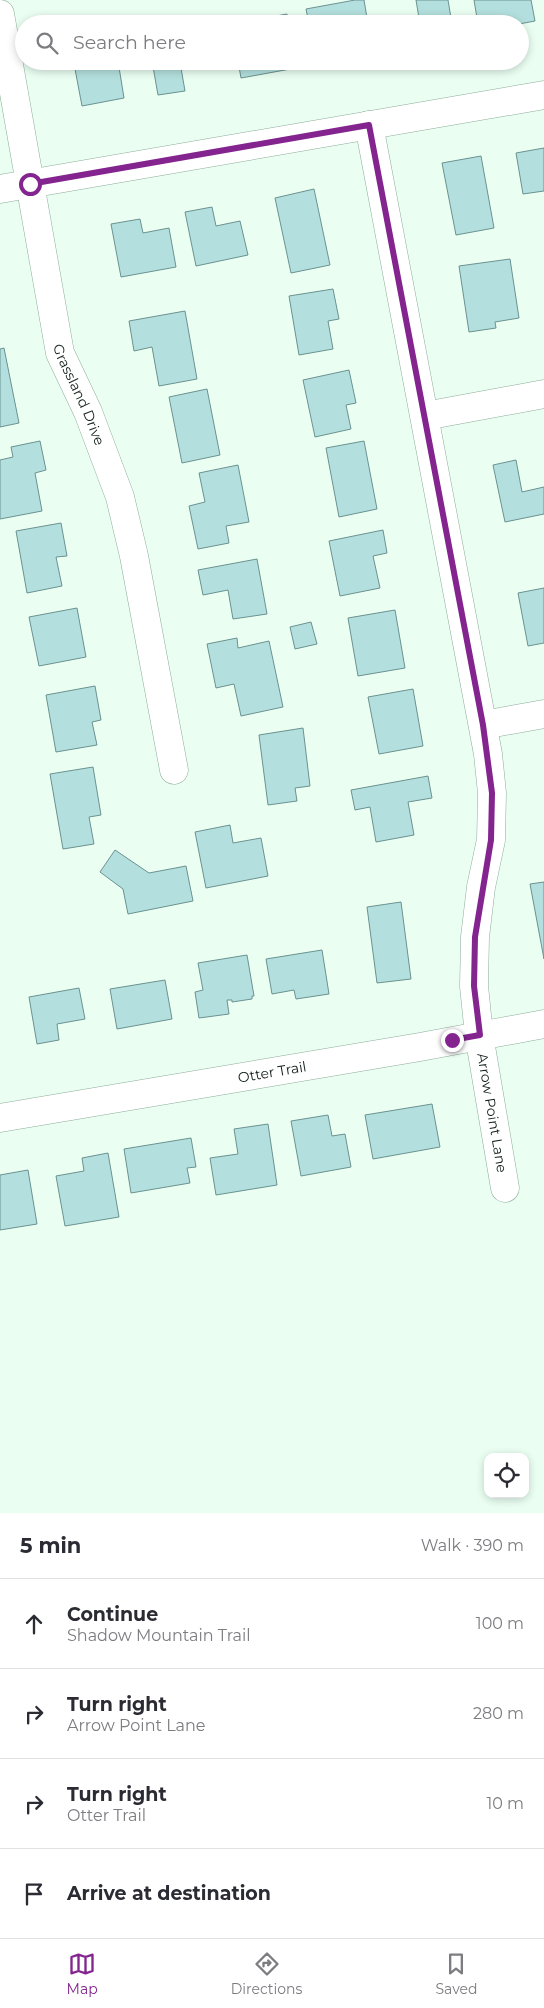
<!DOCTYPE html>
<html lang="en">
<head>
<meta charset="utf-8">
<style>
	body { margin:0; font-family:Montserrat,sans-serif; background:#f7f7f7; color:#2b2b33 }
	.controls { position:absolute; right:15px; bottom:15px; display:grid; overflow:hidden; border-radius:10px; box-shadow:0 2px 8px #0003 }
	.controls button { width:45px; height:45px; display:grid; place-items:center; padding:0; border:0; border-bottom:1px solid #e1e1e2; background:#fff; color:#2b2b33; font:25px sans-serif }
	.stop { position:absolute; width:15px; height:15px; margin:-11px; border:4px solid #83248f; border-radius:50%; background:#fff }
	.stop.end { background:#83248f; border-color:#fff; box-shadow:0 1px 5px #0008 }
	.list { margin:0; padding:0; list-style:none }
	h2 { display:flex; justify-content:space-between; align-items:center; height:65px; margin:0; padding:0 20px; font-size:21px }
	h2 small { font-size:16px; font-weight:400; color:#7c7c81 }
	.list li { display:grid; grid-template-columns:32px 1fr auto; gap:15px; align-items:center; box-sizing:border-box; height:90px; padding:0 20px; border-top:1px solid #e1e1e2 }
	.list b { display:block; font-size:19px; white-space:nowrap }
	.list p { margin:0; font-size:16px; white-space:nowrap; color:#7c7c81 }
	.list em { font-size:16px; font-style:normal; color:#7c7c81 }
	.icon { flex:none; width:28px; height:28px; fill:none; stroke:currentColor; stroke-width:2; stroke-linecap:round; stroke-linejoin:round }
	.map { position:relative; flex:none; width:544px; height:1513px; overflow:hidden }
	.search { position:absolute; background:#fff; box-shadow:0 2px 8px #0003; left:15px; right:15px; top:15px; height:55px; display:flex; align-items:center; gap:12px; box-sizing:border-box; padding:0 18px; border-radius:28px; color:#7c7c81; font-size:19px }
	.sheet { height:425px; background:#fff }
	nav { display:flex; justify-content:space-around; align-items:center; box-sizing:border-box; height:70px; border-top:1px solid #e1e1e2; background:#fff; font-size:14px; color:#7c7c81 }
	nav a { display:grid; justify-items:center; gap:2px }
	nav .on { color:#83248f }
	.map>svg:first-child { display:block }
	.building { fill:#b3e0de; stroke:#6b9290 }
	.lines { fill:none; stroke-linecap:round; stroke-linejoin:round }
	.minor-casing { stroke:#8dad9a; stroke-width:29 }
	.minor { stroke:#fff; stroke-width:28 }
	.route { stroke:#83248f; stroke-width:6 }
	.labels { text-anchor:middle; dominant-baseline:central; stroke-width:4; stroke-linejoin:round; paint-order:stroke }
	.street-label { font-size:14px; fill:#132019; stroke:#fff }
</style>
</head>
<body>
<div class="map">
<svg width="544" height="1513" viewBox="0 0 544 1513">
	<rect width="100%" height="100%" fill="#eafef2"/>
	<g class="building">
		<path d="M 355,0 L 364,0 L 368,24 L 309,24 L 306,9 Z"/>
		<path d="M 416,0 L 448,0 L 452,24 L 420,24 Z"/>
		<path d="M 474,0 L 531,0 L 535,21 L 519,24 L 478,24 Z"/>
		<path d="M 287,14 L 289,24 L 232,24 Z"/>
		<path d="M 83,61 L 118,61 L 124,98 L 82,106 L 75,69 L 84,67 Z"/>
		<path d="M 152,61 L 209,61 L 209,63 L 181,68 L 185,91 L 158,95 Z"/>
		<path d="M 238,61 L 295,61 L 296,68 L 241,78 Z"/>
		<path d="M 544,148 L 544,191 L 523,194 L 516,153 Z"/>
		<path d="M 481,156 L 494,228 L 456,235 L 442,163 Z"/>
		<path d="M 314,189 L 330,265 L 291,273 L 275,198 Z"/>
		<path d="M 212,207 L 216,226 L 240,221 L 248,255 L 196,266 L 185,212 Z"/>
		<path d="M 140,219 L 143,233 L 169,228 L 176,267 L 121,277 L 111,224 Z"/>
		<path d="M 510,259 L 519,318 L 495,322 L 496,328 L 469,332 L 459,266 Z"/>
		<path d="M 333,289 L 339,319 L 328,321 L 333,349 L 299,355 L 289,296 Z"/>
		<path d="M 185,311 L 197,379 L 159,386 L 152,347 L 134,351 L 129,321 Z"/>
		<path d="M 4,348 L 19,423 L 0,427 L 0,349 Z"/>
		<path d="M 349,370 L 356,403 L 346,405 L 351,429 L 315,437 L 303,380 Z"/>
		<path d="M 207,389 L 220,455 L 182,463 L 169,397 Z"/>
		<path d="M 40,441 L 46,470 L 35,473 L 42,511 L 0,519 L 0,460 L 13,457 L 11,447 Z"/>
		<path d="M 364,441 L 377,509 L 339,517 L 326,448 Z"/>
		<path d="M 516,460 L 522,492 L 544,487 L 544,514 L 505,522 L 493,465 Z"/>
		<path d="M 238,465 L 249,522 L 226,526 L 229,543 L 198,549 L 189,506 L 205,502 L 199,473 Z"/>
		<path d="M 61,523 L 67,556 L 56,557 L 62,586 L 27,593 L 16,531 Z"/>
		<path d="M 383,530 L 387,553 L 373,556 L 380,588 L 340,596 L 329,541 Z"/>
		<path d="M 257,559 L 267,614 L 233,619 L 228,590 L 203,595 L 198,570 Z"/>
		<path d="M 544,588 L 544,643 L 528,646 L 518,593 Z"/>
		<path d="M 77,608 L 86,657 L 39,666 L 29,617 Z"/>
		<path d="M 395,610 L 405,668 L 358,676 L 348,618 Z"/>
		<path d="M 311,622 L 317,644 L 295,649 L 290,627 Z"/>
		<path d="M 237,638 L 238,648 L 269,641 L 283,707 L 241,716 L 234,684 L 216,688 L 207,644 Z"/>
		<path d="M 95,686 L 101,720 L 92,722 L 97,745 L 56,752 L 46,695 Z"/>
		<path d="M 413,689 L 423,746 L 379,754 L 368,697 Z"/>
		<path d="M 303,728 L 310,786 L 295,788 L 297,801 L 268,805 L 259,735 Z"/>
		<path d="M 93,767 L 101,815 L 89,817 L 94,844 L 63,849 L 50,774 Z"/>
		<path d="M 428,776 L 432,798 L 408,802 L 414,835 L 376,842 L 370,807 L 355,810 L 351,790 Z"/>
		<path d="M 230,825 L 233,843 L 261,838 L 268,876 L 206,888 L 195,832 Z"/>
		<path d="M 115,850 L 149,873 L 186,866 L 193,901 L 128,914 L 123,889 L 100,872 Z"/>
		<path d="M 544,882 L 544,959 L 530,884 Z"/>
		<path d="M 401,902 L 411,979 L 377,983 L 367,907 Z"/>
		<path d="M 322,950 L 329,994 L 296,999 L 294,990 L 272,994 L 266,959 Z"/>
		<path d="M 247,955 L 254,996 L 252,996 L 252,999 L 232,1002 L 232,1000 L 227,1000 L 229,1014 L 199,1018 L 195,992 L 203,990 L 198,963 Z"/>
		<path d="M 165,980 L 172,1019 L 117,1029 L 110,989 Z"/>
		<path d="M 79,988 L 85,1019 L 57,1024 L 59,1040 L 37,1044 L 29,997 Z"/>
		<path d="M 432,1104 L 440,1147 L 373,1159 L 365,1115 Z"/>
		<path d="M 328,1115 L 332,1136 L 345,1134 L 351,1167 L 301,1176 L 291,1121 Z"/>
		<path d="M 268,1124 L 277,1185 L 216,1195 L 210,1158 L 238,1154 L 234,1129 Z"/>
		<path d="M 191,1138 L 196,1167 L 187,1168 L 190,1183 L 131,1193 L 124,1149 Z"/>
		<path d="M 108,1153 L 119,1217 L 65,1226 L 56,1176 L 84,1171 L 82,1158 Z"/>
		<path d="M 28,1170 L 37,1224 L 0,1230 L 0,1175 Z"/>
	</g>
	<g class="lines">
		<defs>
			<g id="minor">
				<path id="s1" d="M 0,14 L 60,353 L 88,412 L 120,497 L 134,556 L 174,770"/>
				<path id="s2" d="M 369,125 L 488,754 L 492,793 L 491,840 L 481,887 L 475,937 L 474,986 L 479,1035 L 505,1188"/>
				<path d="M 0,189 L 544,95"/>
				<path d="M 425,416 L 544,394"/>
				<path d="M 483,725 L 544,714"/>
				<path id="s3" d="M 0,1118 L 420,1047 L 544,1024"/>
			</g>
		</defs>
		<use href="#minor" class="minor-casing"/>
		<use href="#minor" class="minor"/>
	</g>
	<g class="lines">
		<path class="route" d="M 30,184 L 369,125 L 483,725 L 492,793 L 491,840 L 475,937 L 474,986 L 480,1035 L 452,1040"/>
	</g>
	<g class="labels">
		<g class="street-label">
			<text stroke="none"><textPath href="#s1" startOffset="390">Grassland Drive</textPath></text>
			<text stroke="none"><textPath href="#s3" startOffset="276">Otter Trail</textPath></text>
			<text stroke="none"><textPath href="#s2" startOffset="1002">Arrow Point Lane</textPath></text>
		</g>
	</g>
</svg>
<div class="controls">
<button><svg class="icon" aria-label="locate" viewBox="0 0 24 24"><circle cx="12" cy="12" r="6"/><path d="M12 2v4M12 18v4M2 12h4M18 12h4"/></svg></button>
</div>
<div class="stop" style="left:30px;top:184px"></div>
<div class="stop end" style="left:452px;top:1040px"></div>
<div class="search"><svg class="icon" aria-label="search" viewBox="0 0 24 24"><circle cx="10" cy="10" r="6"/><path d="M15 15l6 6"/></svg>Search here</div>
</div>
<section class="sheet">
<h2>5 min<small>Walk · 390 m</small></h2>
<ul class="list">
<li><svg class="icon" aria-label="ahead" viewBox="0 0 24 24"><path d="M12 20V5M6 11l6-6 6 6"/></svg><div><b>Continue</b><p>Shadow Mountain Trail</p></div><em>100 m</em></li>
<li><svg class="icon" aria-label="right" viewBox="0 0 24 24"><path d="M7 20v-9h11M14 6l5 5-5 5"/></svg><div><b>Turn right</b><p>Arrow Point Lane</p></div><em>280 m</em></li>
<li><svg class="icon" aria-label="right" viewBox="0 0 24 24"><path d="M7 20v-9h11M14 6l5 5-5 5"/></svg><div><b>Turn right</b><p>Otter Trail</p></div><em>10 m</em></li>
<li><svg class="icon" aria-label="arrive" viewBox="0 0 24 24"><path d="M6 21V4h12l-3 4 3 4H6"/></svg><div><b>Arrive at destination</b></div></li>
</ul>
</section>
<nav>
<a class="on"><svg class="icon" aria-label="map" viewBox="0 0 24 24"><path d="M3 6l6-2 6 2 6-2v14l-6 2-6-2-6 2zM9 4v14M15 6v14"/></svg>Map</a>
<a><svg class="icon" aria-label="directions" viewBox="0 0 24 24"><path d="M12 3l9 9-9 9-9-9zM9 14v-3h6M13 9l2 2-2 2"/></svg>Directions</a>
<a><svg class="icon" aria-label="saved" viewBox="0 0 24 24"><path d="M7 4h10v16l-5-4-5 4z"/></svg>Saved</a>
</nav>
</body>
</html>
